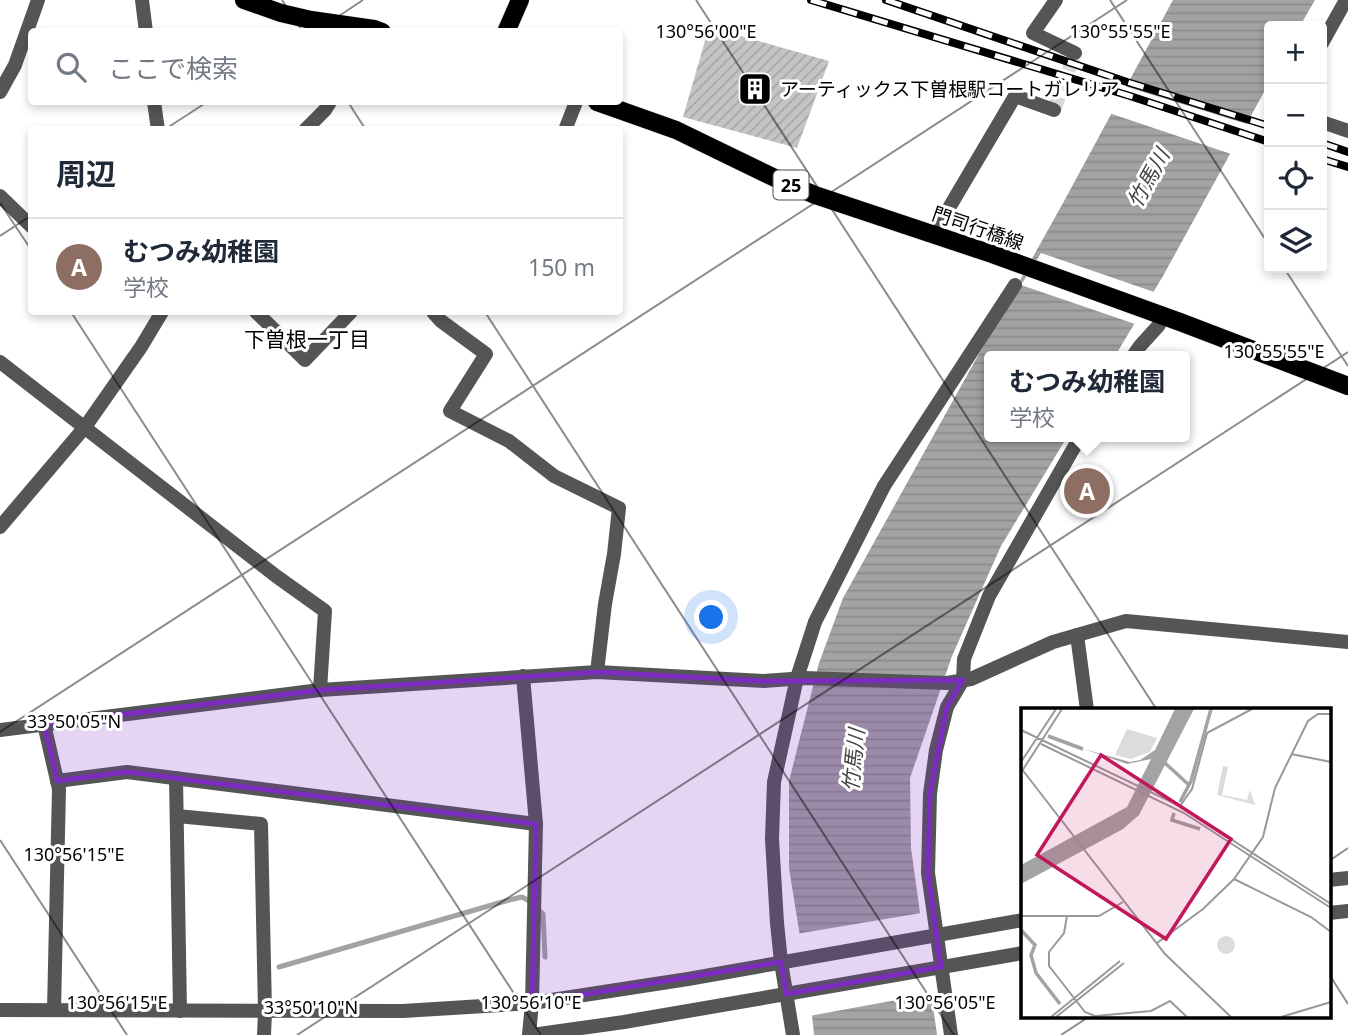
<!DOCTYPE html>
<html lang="ja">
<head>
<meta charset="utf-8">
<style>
	body { margin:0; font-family:"Noto Sans","Noto Sans JP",sans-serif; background:#f6f6f7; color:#1f2937 }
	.controls { position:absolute; right:21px; top:21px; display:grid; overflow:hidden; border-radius:7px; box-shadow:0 4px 10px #0003 }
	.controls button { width:63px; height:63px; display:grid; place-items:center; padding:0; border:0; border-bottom:2px solid #e0e1e3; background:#fff; color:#1f2937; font:35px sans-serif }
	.you { position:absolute; left:712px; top:618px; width:24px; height:24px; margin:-18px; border:5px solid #fff; border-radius:50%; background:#1a73e8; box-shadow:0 0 0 10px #1a73e833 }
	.badge { display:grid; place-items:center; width:46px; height:46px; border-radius:50%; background:#0b8043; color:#fff; font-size:23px; font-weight:700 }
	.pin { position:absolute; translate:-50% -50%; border:4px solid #fff; box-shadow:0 2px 7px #0006 }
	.popup { position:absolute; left:984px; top:351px; width:206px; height:91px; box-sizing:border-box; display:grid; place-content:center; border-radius:7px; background:#fff; filter:drop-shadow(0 2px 5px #0005); font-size:23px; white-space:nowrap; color:#747a83 }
	.popup b { font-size:26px; color:#1f2937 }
	.popup::after { content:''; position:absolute; left:50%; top:100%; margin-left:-14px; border:14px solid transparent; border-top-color:#fff }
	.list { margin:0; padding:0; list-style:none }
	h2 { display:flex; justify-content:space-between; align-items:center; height:91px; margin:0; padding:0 28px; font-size:30px }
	h2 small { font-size:23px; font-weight:400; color:#747a83 }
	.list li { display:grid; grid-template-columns:46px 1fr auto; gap:21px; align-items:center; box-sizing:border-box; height:98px; padding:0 28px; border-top:2px solid #e0e1e3 }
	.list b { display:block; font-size:26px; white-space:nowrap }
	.list p { margin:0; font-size:23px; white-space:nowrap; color:#747a83 }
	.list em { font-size:23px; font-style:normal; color:#747a83 }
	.icon { flex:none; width:38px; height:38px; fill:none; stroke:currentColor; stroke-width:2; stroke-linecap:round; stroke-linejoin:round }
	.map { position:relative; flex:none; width:1348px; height:1035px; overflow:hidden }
	.search { position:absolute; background:#fff; box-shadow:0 4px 10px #0003; left:28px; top:28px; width:595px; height:77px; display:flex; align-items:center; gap:18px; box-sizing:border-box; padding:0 24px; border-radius:7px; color:#747a83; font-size:26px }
	.panel { position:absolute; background:#fff; box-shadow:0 4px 10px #0003; left:28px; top:126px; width:595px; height:189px; border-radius:7px }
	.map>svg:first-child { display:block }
	.water { fill:url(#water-rules) }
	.pier { fill:#fff }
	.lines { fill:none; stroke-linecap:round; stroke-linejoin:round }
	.stream { stroke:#a3a3a3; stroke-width:5 }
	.building { fill:url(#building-hatch) }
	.minor-tunnel { stroke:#d9d9d9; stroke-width:14; stroke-dasharray:14 7; stroke-linecap:butt }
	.primary-casing { stroke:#dbdbdb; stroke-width:19 }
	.minor { stroke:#555; stroke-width:14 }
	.tertiary { stroke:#555; stroke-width:14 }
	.primary { stroke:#000; stroke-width:18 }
	.rail-casing { stroke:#000; stroke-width:8 }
	.rail { stroke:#fff; stroke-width:5; stroke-dasharray:16; stroke-linecap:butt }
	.marked { fill:#7b2cbf; fill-opacity:0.2; stroke:#7b2cbf; stroke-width:5; stroke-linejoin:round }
	.ticks { fill:none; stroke:#000; stroke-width:2; stroke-opacity:0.45 }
	.labels { text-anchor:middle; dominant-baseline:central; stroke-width:6; stroke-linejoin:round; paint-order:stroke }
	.shield { fill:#fff; stroke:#4c4c4c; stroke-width:2 }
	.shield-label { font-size:18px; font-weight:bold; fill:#000 }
	.poi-label { font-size:19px; fill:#000; stroke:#fff; text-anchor:start }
	.street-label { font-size:19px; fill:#000; stroke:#fff }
	.water-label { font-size:21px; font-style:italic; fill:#444; stroke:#fff }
	.neighbourhood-label { font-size:21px; fill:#000; stroke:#fff }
	.inset-river { fill:none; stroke:#a3a3a3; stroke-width:3.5 }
	.inset-road { fill:none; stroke:#999; stroke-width:2 }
	.view { fill:#c2185b; fill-opacity:0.15; stroke:#c2185b; stroke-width:3.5 }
	.inset-edge { fill:none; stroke:#000; stroke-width:3.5 }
	.ticks-label { font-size:18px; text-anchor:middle; fill:#000; stroke:#fff; stroke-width:6; stroke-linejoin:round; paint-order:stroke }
</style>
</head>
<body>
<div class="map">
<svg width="1348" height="1035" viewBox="0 0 1348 1035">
	<defs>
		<pattern id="water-rules" width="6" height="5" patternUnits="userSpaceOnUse" patternTransform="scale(1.75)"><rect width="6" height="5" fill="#a3a3a3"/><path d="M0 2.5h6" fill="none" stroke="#8b8b8b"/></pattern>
		<pattern id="building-hatch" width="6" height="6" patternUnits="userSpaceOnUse" patternTransform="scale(1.75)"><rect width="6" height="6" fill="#c4c4c4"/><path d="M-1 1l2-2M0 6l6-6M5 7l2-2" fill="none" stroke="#a7a7a7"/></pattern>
	</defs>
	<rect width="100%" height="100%" fill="#fff"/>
	<path class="water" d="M 1173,0 L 1315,0 L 1300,26 L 1269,26 L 1269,83 L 1163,276 L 1115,356 L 989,356 L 989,437 L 1067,437 L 1001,546 L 952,656 L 910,778 L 911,848 L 937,1035 L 814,1035 L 811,1005 L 789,868 L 789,781 L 819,663 L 843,598 L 1063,203 Z"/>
	<g class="pier">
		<path d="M 1124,86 L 1250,125 L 1234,155 L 1109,113 Z"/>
		<path d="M 1041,253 L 1157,293 L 1138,325 L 1021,285 Z"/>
		<path d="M 923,911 L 935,993 L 809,1016 L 796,934 L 921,913 Z"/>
	</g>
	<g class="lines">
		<g class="stream">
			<path d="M 538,909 L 543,914 L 545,957"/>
			<path d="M 279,967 L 509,900 L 522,897 L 531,902"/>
		</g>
	</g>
	<path class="building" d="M 709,27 L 829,61 L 797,148 L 683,117 Z"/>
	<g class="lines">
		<path class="minor-tunnel" d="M 1054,110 L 1075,53"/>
		<defs>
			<g id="primary">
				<path d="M 244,0 L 281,13 L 311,20 L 374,29 L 382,32"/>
				<path d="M 506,32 L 520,0"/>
				<path d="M 597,102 L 676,130 L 775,178 L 815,195 L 992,254 L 1180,322 L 1348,386"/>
			</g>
		</defs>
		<use href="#primary" class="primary-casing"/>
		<g class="minor">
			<path d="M 142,0 L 146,32"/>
			<path d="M 1056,0 L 1033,33 L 1075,53"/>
			<path d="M 1322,43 L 1346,0"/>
			<path d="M 154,102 L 158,130"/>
			<path d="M 1322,122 L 1348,131"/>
			<path d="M 305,130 L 325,110 L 330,102"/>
			<path d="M 565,130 L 576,102"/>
			<path d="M 0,196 L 32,227"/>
			<path d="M 933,235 L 1015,96 L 1054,110"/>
			<path d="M 256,312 L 305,360 L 351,312"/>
			<path d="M 433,312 L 441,321 L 486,354 L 450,411 L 509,441 L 554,476 L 619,508 L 614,554 L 605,604 L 597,672"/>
			<path d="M 1133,356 L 1140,346 L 1159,325"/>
			<path d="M 0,362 L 276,576 L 325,611 L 320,690"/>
			<path d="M 0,527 L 85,427 L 141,347 L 162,312"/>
			<path d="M 1077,635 L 1087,710"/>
			<path d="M 523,676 L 536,824 L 532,1003"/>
			<path d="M 44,724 L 59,789 L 54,1010"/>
			<path d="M 0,730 L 320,690 L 597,672 L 764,681 L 805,678 L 947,683 L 971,679 L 1053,642 L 1126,621 L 1348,642"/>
			<path d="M 176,778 L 180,1011"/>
			<path d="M 57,781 L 127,772 L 536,824"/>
			<path d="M 177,816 L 261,824 L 265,1012 L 264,1035"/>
			<path d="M 793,1035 L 781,962 L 777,923 L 772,839 L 774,782 L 797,678 L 815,622 L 884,486 L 1015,285"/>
			<path d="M 951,1035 L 928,873 L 930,794 L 936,750 L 947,707 L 963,680 L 964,659 L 989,596 L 1080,437"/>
		</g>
		<g class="tertiary">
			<path d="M 0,92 L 15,65 L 38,0"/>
			<path d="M 1329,880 L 1348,878"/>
			<path d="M 1329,913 L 1348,911"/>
			<path d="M 0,1010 L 403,1011 L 532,1003 L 688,979 L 1023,920"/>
			<path d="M 529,1035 L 532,1003"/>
			<path d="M 532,1035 L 624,1022 L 1023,953"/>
		</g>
		<use href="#primary" class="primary"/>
		<defs>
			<g id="rail">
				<path d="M 811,0 L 1130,96 L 1269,142"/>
				<path d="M 886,0 L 1127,82 L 1269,126"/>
				<path d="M 1322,143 L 1348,152"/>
				<path d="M 1322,159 L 1348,167"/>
			</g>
		</defs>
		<use href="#rail" class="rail-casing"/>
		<use href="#rail" class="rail"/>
	</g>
	<path class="marked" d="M 597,672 L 764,681 L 963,680 L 947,707 L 930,794 L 928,873 L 941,967 L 786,994 L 781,962 L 532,1003 L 536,824 L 127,772 L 57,781 L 44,724 L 320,690 Z"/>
	<path class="ticks" d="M 282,0 L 303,32M 696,0 L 1157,710M 1110,0 L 1269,245M 315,32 L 363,0M 348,102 L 366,130M 164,130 L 207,102M 0,203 L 32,251M 0,236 L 32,215M 1284,268 L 1348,366M 71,312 L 541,1035M 485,312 L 954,1035M 0,732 L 1127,0M 0,840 L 127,1035M 1329,861 L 1348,848M 1329,974 L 1348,1004M 297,1035 L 1348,352M 1061,1035 L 1090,1016"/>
	<defs>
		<symbol id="building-square" viewBox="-11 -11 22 22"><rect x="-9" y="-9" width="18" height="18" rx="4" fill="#000" stroke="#fff"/><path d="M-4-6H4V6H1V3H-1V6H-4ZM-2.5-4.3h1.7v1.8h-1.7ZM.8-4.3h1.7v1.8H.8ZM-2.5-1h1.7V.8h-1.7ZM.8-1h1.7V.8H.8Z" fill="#fff"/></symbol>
	</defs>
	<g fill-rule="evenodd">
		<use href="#building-square" x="736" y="70" width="38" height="38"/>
	</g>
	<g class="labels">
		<rect class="shield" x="773.5" y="170.5" width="35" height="29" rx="5"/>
		<g class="shield-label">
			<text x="791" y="185">25</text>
		</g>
		<g class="poi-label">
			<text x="780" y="89">アーティックス下曽根駅コートガレリア</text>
		</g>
		<g class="street-label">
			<text transform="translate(978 228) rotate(19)">門司行橋線</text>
		</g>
		<g class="water-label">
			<text transform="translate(1148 178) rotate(-61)">竹馬川</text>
			<text transform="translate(853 760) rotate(-84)">竹馬川</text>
		</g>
		<g class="neighbourhood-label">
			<text x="307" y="339">下曽根一丁目</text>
		</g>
	</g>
	<g transform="translate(1021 708)">
		<rect width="310" height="310" fill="#fff"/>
		<path d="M 106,21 L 136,30 L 129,44 L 110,51 L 94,47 ZM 202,58 L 207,59 L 201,87 L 226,92 L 229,82 L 234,97 L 196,87 ZM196 237a9 9 0 1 1 18 0a9 9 0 1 1-18 0Z" fill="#dcdcdc"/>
		<path d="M 154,1 L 173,1 L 118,107 L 102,121 L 0,176 L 0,157 L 106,99 L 130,51 L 106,56 L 63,41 L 109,54 L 119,52 L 134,42 Z" fill="#a3a3a3"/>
		<path class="inset-river" d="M 27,28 L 62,41M 144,55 L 168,77M 159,94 L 170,73 L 190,1M 153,105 L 151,112 L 179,121M 0,222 L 14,237 L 10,247 L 15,265 L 39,296"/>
		<path class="inset-road" d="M 0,22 L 159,98 L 310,196M 20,36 L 163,105 L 310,200M 270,46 L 310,54M 0,54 L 35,1M 0,60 L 144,246 L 210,309M 1,63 L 41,1M 159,98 L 171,81 L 186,25 L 231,1M 213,171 L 290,209 L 310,224M 0,208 L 78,208 L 102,194M 46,208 L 43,225 L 28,244 L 28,258 L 64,304 L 74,308 L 130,303 L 149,293 L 166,309M 136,235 L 182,201 L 213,171 L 242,129 L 254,80 L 287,13 L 297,6 L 310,6M 30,309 L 99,253M 35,309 L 103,255M 260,309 L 310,294"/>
		<path class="view" d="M 80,47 L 210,131 L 145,231 L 16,147 Z"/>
		<rect width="310" height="310" class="inset-edge"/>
	</g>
	<g class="ticks-label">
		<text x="706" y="38">130°56'00"E</text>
		<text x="1120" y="38">130°55'55"E</text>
		<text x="1274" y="358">130°55'55"E</text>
		<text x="74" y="728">33°50'05"N</text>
		<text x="74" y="861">130°56'15"E</text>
		<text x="117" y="1009">130°56'15"E</text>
		<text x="531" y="1009">130°56'10"E</text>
		<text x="945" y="1009">130°56'05"E</text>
		<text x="311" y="1014">33°50'10"N</text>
	</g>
</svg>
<div class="controls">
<button>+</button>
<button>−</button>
<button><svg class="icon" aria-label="locate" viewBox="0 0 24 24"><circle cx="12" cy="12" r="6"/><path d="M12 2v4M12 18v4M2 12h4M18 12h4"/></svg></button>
<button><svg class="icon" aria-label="layers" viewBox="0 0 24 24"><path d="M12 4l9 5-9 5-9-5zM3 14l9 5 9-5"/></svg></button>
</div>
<div class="you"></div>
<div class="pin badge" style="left:1087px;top:491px;background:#8d6e63">A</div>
<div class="popup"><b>むつみ幼稚園</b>学校</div>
<div class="search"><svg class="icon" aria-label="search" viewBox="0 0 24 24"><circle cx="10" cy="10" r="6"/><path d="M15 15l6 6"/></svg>ここで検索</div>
<section class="panel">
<h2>周辺<small></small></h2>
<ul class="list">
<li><span class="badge" style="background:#8d6e63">A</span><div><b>むつみ幼稚園</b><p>学校</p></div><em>150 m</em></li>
</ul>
</section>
</div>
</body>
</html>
